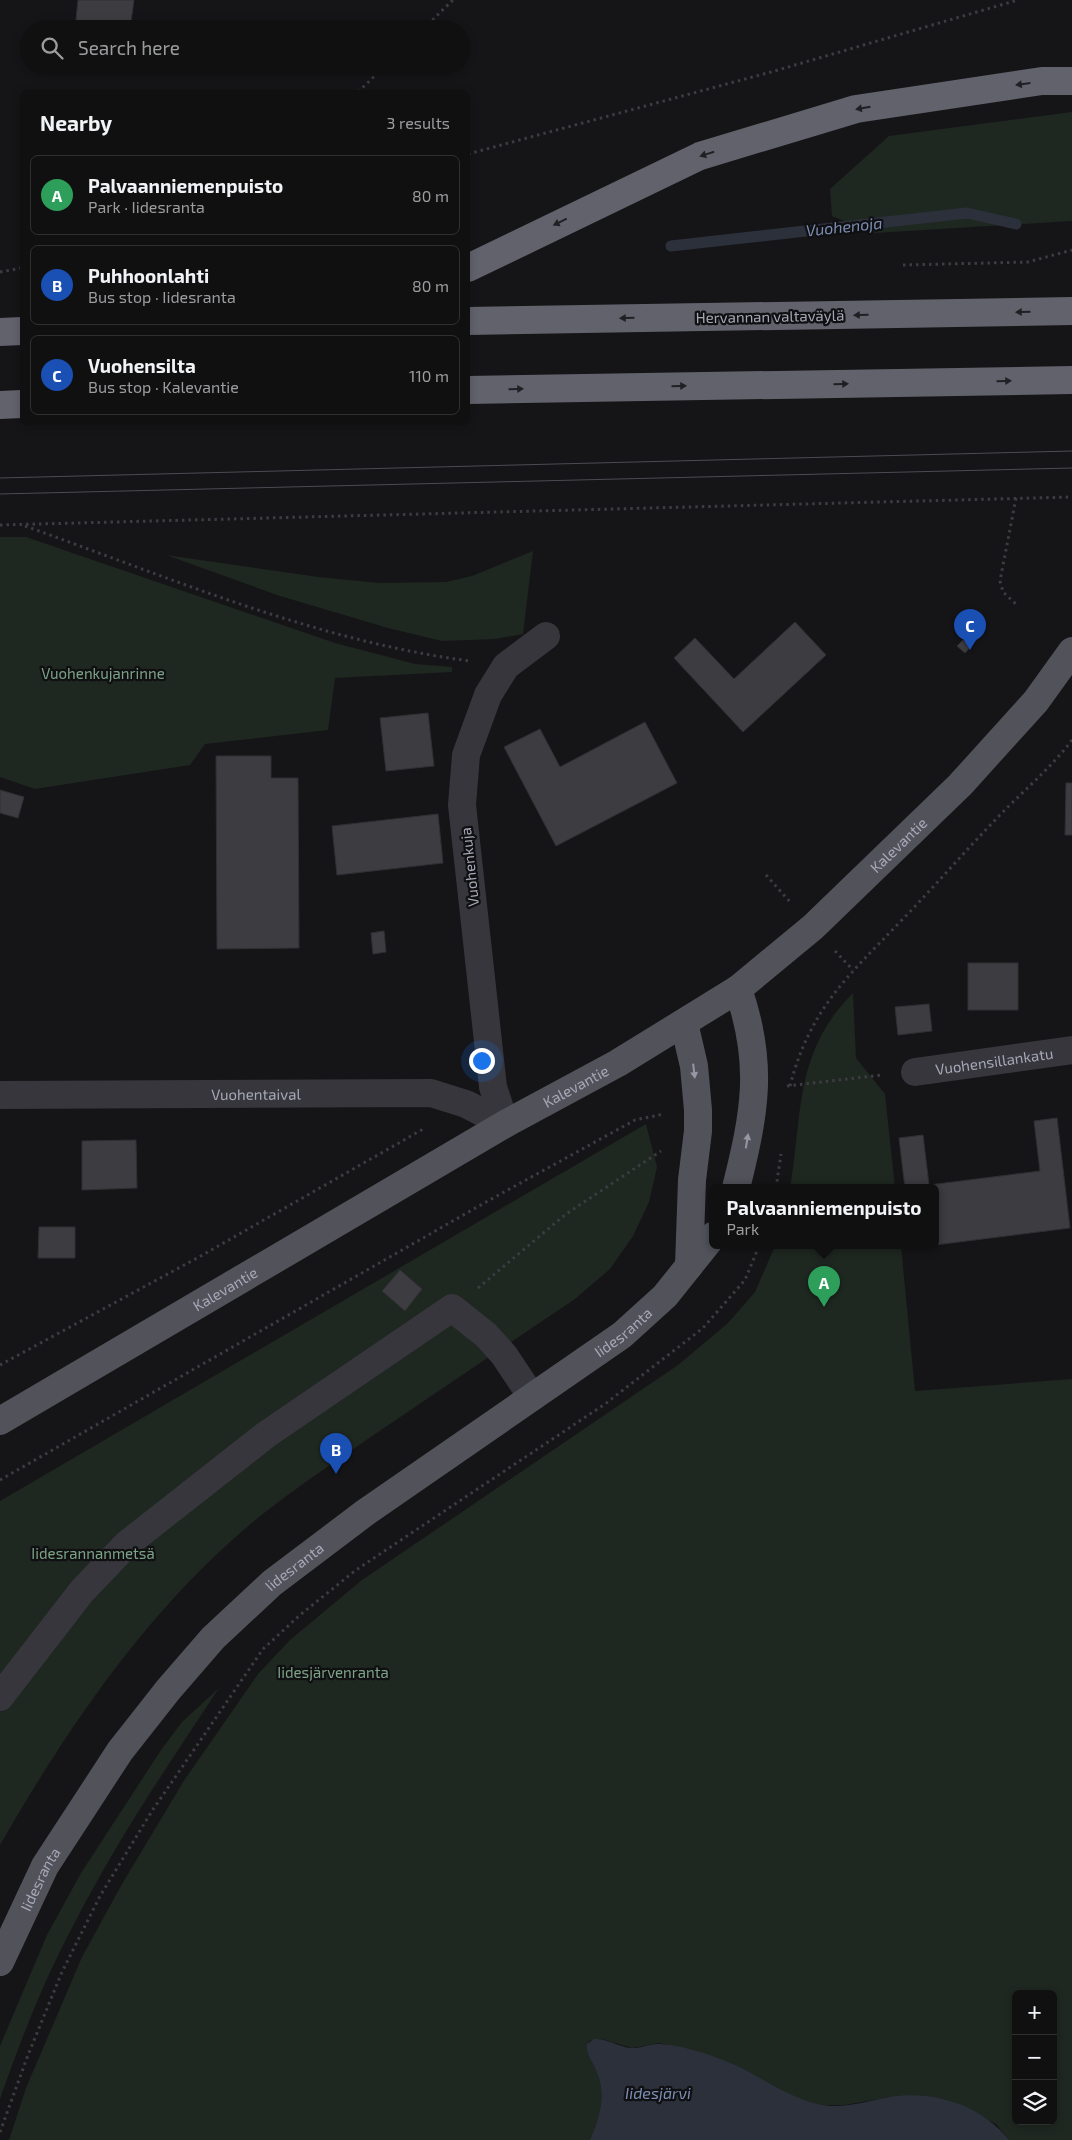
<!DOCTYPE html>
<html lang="en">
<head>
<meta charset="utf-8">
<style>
	body { margin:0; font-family:"Exo 2",sans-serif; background:#1e1e1f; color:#f1f3f6 }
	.controls { position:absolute; right:15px; bottom:15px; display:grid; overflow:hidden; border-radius:8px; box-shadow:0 2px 8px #0003 }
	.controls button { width:45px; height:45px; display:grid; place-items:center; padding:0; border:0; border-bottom:1px solid #303031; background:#101011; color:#f1f3f6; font:25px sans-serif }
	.you { position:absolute; left:481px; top:1060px; width:18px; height:18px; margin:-12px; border:4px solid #fff; border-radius:50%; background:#1a73e8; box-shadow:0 0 0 8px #1a73e833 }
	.badge { display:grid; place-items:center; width:32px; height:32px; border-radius:50%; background:#f6db2d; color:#fff; font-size:16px; font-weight:700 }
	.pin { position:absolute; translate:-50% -41px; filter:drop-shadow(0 1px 2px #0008) }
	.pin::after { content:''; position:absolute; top:26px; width:18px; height:15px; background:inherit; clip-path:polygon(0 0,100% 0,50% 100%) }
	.popup { position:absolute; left:709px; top:1184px; width:230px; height:65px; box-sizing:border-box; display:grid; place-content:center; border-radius:8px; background:#101011; filter:drop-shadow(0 1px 4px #0005); font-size:16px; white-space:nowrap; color:#9c9d9f }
	.popup b { font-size:19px; color:#f1f3f6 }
	.popup::after { content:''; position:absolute; left:50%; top:100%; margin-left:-10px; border:10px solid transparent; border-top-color:#101011 }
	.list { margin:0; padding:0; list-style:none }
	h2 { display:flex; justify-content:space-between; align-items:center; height:65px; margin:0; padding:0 20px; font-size:21px }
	h2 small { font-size:16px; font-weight:400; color:#9c9d9f }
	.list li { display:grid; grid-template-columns:32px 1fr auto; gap:15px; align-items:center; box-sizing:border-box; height:80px; margin:0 10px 10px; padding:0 10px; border:1px solid #303031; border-radius:8px }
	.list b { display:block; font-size:19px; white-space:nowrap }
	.list p { margin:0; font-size:16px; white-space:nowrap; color:#9c9d9f }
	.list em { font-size:16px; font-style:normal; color:#9c9d9f }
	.icon { flex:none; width:28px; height:28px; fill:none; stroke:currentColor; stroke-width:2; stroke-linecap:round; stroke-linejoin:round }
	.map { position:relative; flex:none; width:1072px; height:2140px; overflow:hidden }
	.search { position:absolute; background:#101011; box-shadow:0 2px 8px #0003; left:20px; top:20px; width:450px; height:55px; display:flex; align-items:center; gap:12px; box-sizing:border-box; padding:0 18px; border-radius:28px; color:#9c9d9f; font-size:19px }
	.panel { position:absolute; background:#101011; box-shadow:0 2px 8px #0003; left:20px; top:90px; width:450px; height:335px; border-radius:8px }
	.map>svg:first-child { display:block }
	.green { fill:#1f2721; fill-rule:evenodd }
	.water { fill:#2b303b }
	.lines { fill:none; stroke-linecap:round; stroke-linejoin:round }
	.stream { stroke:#2b303b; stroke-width:11 }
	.building { fill:#3c3c41; stroke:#302f33 }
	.path { stroke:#3c3c43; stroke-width:3; stroke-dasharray:2.5 4; stroke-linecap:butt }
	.minor { stroke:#36363c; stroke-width:28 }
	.major { stroke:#52525b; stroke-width:28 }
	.highway { stroke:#62626d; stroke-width:28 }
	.tram { stroke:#4b4b53; stroke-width:1 }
	.oneway { fill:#202024 }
	.oneway2 { fill:#9597a5 }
	.labels { text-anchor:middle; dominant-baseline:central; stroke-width:4.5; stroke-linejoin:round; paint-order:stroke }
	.street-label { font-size:15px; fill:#a6a8b7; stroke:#101012 }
	.park-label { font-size:15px; fill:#7da387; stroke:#101012 }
	.water-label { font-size:16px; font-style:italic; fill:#7c8eb3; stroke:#101012 }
</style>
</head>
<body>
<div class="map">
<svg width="1072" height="2140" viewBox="0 0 1072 2140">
	<rect width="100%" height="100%" fill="#151517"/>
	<g class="green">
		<path d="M 1072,112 L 1072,221 L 875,233 L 832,216 L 830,189 L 889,136 Z"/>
		<path d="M 0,537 L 26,537 L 335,643 L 415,664 L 452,667 L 452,672 L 335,678 L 328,730 L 205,744 L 190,765 L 35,789 L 0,777 Z"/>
		<path d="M 533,551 L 523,634 L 495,639 L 442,641 L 388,628 L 280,596 L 166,555 L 318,577 L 380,583 L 446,582 L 472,576 Z"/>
		<path d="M 853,993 L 856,1058 L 885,1094 L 895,1188 L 790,1188 C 803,1112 794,1052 853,993 Z"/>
		<path d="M 646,1124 L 657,1167 L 649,1202 L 633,1236 L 610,1269 L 575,1299 C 511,1342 448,1385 384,1428 C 342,1457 299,1485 259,1517 C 150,1606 69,1725 0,1845 L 0,1501 Z"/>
		<path d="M 775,1246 L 901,1246 L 915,1391 L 1072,1379 L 1072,2140 L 1009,2140 L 996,2124 L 944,2099 L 892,2097 L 844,2105 L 821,2105 L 794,2097 L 726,2061 L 694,2050 L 659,2043 L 632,2048 L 602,2039 L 589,2041 C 586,2055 593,2062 598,2074 C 606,2099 600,2117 590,2140 L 9,2140 L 26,2088 L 82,1957 L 122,1884 L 185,1779 L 258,1674 L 290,1640 L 362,1580 L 678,1365 L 728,1323 L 755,1292 ZM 1016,1994 L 1053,1994 L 1053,2121 L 1016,2121 Z"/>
		<path d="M 219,1688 C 168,1765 116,1842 74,1924 C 44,1980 21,2039 0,2099 L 0,2046 L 47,1935 L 81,1873 L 161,1750 L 182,1722 Z"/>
	</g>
	<path class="water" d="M 594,2039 C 607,2038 617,2046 630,2048 C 640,2049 650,2043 660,2044 C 682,2045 705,2053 726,2061 C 758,2074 784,2096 818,2104 C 841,2110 867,2101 890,2097 C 934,2090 981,2105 1009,2140 L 590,2140 C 600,2116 607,2095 596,2070 C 592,2061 586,2054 587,2044 Z"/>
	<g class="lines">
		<path class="stream" d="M 671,246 L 967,213 L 1016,224"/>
	</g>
	<g class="building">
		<path d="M 78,0 L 134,0 L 130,29 L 75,29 Z"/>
		<path d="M 795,622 L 826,655 L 743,732 L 674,658 L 695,638 L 734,679 Z"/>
		<path d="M 974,629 L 981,635 L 965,653 L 957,646 Z"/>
		<path d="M 428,713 L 434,766 L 386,771 L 380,718 Z"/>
		<path d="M 645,722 L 677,783 L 556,846 L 504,747 L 540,729 L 560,767 Z"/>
		<path d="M 216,756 L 271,756 L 271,778 L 298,778 L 299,948 L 217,949 Z"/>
		<path d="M 1066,783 L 1072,783 L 1072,835 L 1065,835 Z"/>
		<path d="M 0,790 L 24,797 L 18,818 L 0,813 Z"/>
		<path d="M 438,814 L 443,863 L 337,875 L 332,826 Z"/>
		<path d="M 384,931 L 386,952 L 373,954 L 371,933 Z"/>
		<rect x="968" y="963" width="50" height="47"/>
		<path d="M 929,1004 L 932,1031 L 898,1035 L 895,1007 Z"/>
		<path d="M 1057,1118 L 1070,1228 L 935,1245 L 935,1188 L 905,1188 L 899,1138 L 923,1135 L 929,1185 L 1040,1171 L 1034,1121 Z"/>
		<path d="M 136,1140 L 137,1188 L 82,1190 L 82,1141 Z"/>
		<path d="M 39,1227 L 75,1227 L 75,1258 L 38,1258 Z"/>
		<path d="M 400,1270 L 422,1289 L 405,1311 L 382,1291 Z"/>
	</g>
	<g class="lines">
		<g class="path">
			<path d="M 423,29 L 453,0"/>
			<path d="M 358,92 L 385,66"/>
			<path d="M 468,154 L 771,72 L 1018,0"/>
			<path d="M 903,265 L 1028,262 L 1072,250"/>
			<path d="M 0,272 L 22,268"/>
			<path d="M 1016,498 L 1000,581 L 1003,592 L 1018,606"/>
			<path d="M 0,525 L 1072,497"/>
			<path d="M 25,526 C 171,578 316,641 470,661"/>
			<path d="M 766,875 L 791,903"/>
			<path d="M 835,951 L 853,970"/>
			<path d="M 787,1086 L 882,1075"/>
			<path d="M 790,1086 C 810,1009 847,977 900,922 C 934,887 965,851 999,816 C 1023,791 1051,768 1072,740"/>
			<path d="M 776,1188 L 781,1154"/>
			<path d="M 478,1288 L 566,1214 L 661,1151"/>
			<path d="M 0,1365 L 199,1257 L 425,1128"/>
			<path d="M 0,1480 L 486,1202 L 635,1120 L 664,1114"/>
			<path d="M 0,2132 L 28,2055 L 62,1972 L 100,1896 L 152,1811 L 263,1649 L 300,1615 L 356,1570 L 605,1404 L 703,1328 L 745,1280 L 759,1246"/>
		</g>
		<g class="minor">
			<path id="s1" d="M 915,1072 L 1072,1050"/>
			<path id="s2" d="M 0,1095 L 431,1093 L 466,1104 L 505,1124"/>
			<path d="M 505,1124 L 493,1087 L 462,805 L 466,755 L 488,695 L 506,666 L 546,636"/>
			<path d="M 0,1697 L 82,1591 L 127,1544 L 267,1434 L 452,1308 L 486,1335 L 504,1355 L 532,1397"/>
		</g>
		<g class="major">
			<path d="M 684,1023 L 694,1066 L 698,1110 L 698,1131 L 692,1180 L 689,1266"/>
			<path d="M 736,1188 C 755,1112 764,1064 738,989"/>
			<path id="s3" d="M 0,1421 L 505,1124 L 618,1063 L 738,989 L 813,927 L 960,785 L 1036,701 L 1072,651"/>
			<path id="s4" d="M 0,1962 L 45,1866 L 120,1751 L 168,1690 L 213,1638 L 272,1583 L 366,1512 L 622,1335 L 665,1296 L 713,1236"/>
		</g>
		<g class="highway">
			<path d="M 468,268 L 700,156 L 856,109 L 1042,81 L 1072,81"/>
			<path d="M 468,321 L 1072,311"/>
			<path d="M 0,332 L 22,331"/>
			<path d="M 468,390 L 1072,380"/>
			<path d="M 0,405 L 22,404"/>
		</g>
		<g class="tram">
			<path d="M 0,478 L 1072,451"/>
			<path d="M 0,494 L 1072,468"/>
		</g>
	</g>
	<defs><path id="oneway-solid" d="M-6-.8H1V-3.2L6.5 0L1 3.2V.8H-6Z" transform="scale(1.25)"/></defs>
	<g class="oneway">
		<use href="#oneway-solid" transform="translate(1023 84) rotate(172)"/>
		<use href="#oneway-solid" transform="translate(863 108) rotate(170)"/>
		<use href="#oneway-solid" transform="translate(707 154) rotate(163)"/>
		<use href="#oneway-solid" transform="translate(560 222) rotate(154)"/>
		<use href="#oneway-solid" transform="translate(1023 312) rotate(179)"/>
		<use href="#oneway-solid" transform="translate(861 315) rotate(179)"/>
		<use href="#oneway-solid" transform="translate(627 318) rotate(179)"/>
		<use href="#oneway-solid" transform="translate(1004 381) rotate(-1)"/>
		<use href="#oneway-solid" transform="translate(841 384) rotate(-1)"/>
		<use href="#oneway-solid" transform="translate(679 386) rotate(-1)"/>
		<use href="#oneway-solid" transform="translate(516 389) rotate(-1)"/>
	</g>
	<g class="oneway2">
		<use href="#oneway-solid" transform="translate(694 1071) rotate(83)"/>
		<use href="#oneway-solid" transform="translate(747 1141) rotate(-81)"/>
	</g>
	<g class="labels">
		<g class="street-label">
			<text transform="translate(770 316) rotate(-1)">Hervannan valtaväylä</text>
			<text stroke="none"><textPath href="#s3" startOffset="1071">Kalevantie</textPath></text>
			<text transform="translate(469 867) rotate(-96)">Vuohenkuja</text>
			<text stroke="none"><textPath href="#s1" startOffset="80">Vuohensillankatu</textPath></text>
			<text stroke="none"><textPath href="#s3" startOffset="666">Kalevantie</textPath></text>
			<text stroke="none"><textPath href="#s2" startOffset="256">Vuohentaival</textPath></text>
			<text stroke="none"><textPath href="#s3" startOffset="261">Kalevantie</textPath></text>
			<text stroke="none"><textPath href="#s4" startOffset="902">Iidesranta</textPath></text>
			<text stroke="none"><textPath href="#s4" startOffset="498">Iidesranta</textPath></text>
			<text stroke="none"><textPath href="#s4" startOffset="92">Iidesranta</textPath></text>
		</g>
		<g class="park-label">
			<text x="103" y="673">Vuohenkujanrinne</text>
			<text x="93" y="1553">Iidesrannanmetsä</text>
			<text x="333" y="1672">Iidesjärvenranta</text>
		</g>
		<g class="water-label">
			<text transform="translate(844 226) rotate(-6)">Vuohenoja</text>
			<text x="658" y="2092">Iidesjärvi</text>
		</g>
	</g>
</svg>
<div class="controls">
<button>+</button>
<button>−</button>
<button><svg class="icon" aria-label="layers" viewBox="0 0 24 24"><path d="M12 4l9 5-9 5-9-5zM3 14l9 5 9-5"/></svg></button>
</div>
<div class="you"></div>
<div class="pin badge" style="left:824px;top:1307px;background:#2e9e5b">A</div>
<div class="popup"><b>Palvaanniemenpuisto</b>Park</div>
<div class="pin badge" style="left:336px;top:1474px;background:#1a4fb4">B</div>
<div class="pin badge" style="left:970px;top:650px;background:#1a4fb4">C</div>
<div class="search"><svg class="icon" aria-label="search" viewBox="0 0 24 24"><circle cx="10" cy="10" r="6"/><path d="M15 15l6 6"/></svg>Search here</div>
<section class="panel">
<h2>Nearby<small>3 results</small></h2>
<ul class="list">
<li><span class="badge" style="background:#2e9e5b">A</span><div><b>Palvaanniemenpuisto</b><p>Park · Iidesranta</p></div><em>80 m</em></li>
<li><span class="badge" style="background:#1a4fb4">B</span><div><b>Puhhoonlahti</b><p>Bus stop · Iidesranta</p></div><em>80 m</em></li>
<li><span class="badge" style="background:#1a4fb4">C</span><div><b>Vuohensilta</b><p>Bus stop · Kalevantie</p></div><em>110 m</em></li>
</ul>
</section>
</div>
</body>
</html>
